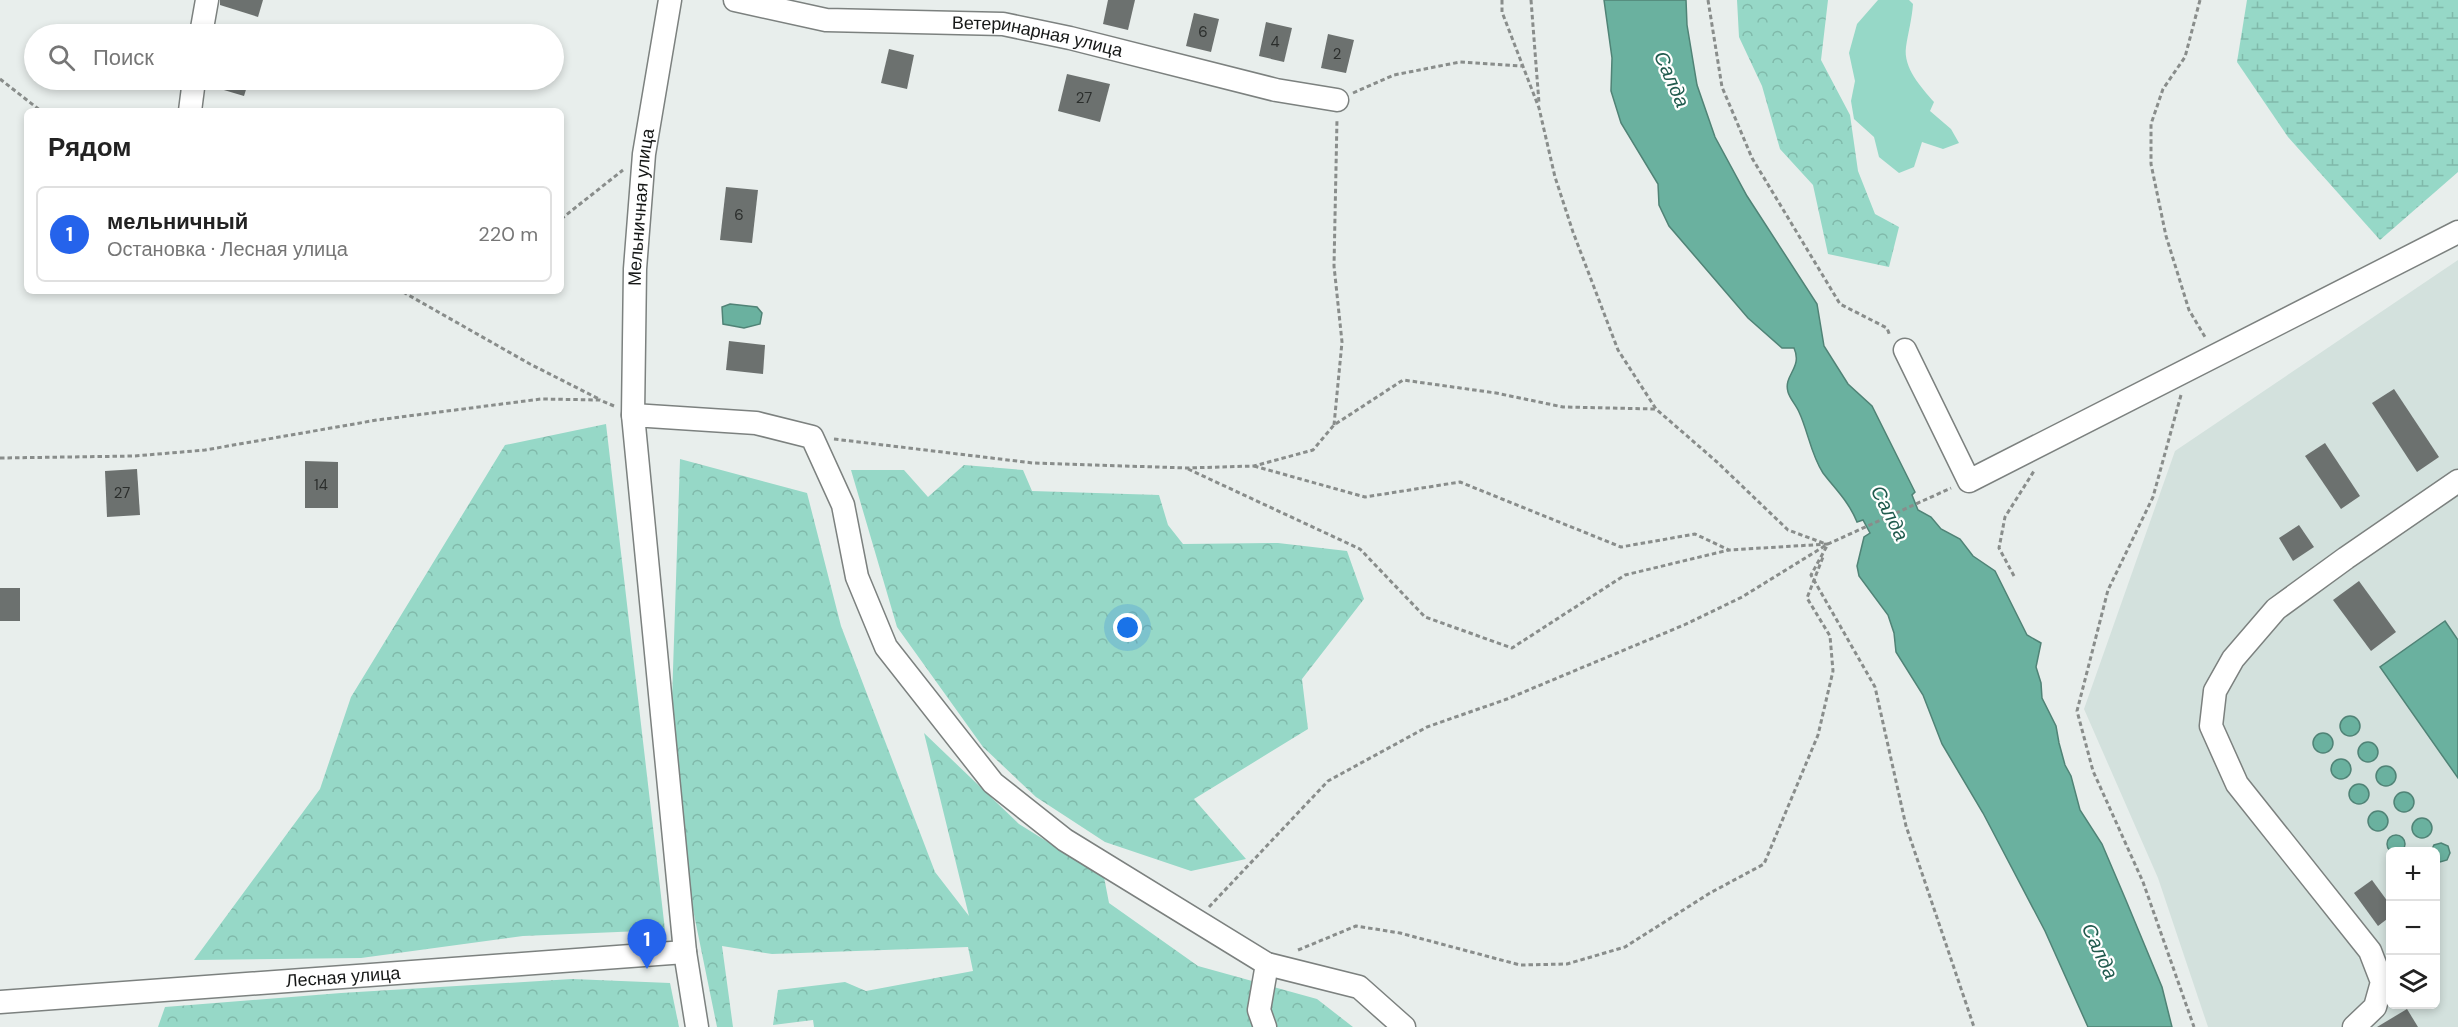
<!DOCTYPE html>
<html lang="ru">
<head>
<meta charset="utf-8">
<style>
	body { margin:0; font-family:"DM Sans",sans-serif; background:#f2f2f2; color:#222 }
	.controls { position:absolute; right:18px; bottom:18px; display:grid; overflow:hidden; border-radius:9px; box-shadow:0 3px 9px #0003 }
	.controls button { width:54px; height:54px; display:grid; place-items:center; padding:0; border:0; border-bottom:2px solid #e0e0e0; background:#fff; color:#222; font:30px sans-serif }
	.you { position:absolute; left:1128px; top:628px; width:21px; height:21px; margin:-15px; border:4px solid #fff; border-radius:50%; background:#1a73e8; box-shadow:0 0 0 9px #1a73e833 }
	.badge { display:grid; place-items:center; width:39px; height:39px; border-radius:50%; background:#2563eb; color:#fff; font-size:20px; font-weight:700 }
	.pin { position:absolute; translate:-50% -50px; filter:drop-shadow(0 2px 3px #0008) }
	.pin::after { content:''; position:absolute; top:32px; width:21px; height:18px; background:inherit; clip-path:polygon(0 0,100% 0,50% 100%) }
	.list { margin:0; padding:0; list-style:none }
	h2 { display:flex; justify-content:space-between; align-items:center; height:78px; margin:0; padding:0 24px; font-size:26px }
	h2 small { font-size:20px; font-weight:400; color:#767676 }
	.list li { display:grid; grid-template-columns:39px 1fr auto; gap:18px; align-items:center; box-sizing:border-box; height:96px; margin:0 12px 12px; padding:0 12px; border:2px solid #e0e0e0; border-radius:9px }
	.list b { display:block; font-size:22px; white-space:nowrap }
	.list p { margin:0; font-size:20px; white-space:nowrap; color:#767676 }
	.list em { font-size:20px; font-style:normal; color:#767676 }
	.icon { flex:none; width:33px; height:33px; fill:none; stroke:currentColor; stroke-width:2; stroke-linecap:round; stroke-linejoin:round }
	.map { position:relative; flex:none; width:2458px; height:1027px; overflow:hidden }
	.search { position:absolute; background:#fff; box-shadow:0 3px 9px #0003; left:24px; top:24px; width:540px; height:66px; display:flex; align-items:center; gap:15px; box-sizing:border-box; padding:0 21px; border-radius:33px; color:#767676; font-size:22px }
	.panel { position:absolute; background:#fff; box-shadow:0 3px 9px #0003; left:24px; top:108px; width:540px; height:186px; border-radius:9px }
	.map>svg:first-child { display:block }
	.built { fill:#d3e1dd; fill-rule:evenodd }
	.green { fill:#96d8c7 }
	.forest { fill:url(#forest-crowns) }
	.wetland { fill:url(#wetland-marsh) }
	.water { fill:#6ab19f; stroke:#508376; stroke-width:1.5 }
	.building { fill:#6c716f }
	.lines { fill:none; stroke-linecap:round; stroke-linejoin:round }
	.minor-casing { stroke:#7c817f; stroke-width:25 }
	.path { stroke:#898d8b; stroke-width:3; stroke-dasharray:4.5 3; stroke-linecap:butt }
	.minor { stroke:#fff; stroke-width:22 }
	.labels { text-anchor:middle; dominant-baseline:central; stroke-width:4.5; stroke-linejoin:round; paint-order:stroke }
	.number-label { font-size:15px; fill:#2b2e2c }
	.street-label { font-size:18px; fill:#151716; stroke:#fff }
	.water-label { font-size:20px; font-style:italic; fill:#215b4e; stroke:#fff }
</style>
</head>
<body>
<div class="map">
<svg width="2458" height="1027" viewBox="0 0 2458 1027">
	<defs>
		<pattern id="forest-crowns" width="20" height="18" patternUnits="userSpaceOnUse" patternTransform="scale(1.5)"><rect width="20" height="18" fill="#96d8c7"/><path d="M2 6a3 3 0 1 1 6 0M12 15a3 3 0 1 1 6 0" fill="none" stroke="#80b9aa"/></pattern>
		<pattern id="wetland-marsh" width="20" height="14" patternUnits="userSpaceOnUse" patternTransform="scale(1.5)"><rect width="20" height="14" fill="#96d8c7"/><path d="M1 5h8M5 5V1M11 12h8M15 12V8" fill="none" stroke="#80b9aa"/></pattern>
	</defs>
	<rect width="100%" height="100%" fill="#e8eeec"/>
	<path class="built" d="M 2458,260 L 2458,1027 L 2208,1027 L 2158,878 L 2084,709 L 2175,451 ZM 2390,852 L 2436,852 L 2436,1004 L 2390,1004 Z"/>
	<path class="green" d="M 1878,0 L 1909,0 L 1913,4 C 1912,19 1908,33 1906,47 C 1903,68 1921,87 1934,102 L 1930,111 L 1951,129 L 1959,143 L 1943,149 L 1922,142 L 1914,167 L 1899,173 L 1879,157 L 1874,137 L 1854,119 L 1851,101 L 1855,81 L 1849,53 L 1857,24 Z"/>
	<g class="forest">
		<path d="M 1737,0 L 1828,0 L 1821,60 L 1850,115 L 1858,171 L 1875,214 L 1899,227 L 1889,267 L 1828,254 L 1813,185 L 1780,149 L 1762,86 L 1739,37 Z"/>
		<path d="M 606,424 L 665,930 L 523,936 L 361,958 L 194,960 L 320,789 L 351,697 L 505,445 Z"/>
		<path d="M 680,459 L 807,493 L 841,626 L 935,872 L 969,916 L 924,733 L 1019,824 L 1104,877 L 1109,903 L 1198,966 L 1317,999 L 1353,1027 L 814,1027 L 813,1020 L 773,1025 L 778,990 L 845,982 L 866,991 L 973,971 L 968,947 L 772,954 L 722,946 L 733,1027 L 717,1027 L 689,890 L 672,700 Z"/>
		<path d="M 964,465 L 1023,470 L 1032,491 L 1159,495 L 1168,525 L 1183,544 L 1278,543 L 1347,551 L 1364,599 L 1302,679 L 1308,729 L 1194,799 L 1246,859 L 1191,871 L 1105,842 L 1036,797 L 983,747 L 897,627 L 851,470 L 904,470 L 928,497 Z"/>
		<path d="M 572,979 L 670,983 L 679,1027 L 158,1027 L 165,1007 L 341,993 Z"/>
	</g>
	<path class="wetland" d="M 2247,0 L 2458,0 L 2458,172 L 2380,240 L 2288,137 L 2237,62 Z"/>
	<g class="water">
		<path d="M 1604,0 L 1686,0 L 1687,25 L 1697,85 L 1715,137 L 1747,196 L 1817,304 L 1824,346 L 1848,384 L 1872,406 L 1915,492 L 1912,495 L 1918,510 L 1931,517 L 1941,529 L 1960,539 L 1973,556 L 1995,571 L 2027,635 L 2041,643 L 2036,667 L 2041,683 L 2042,698 L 2056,726 L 2059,743 L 2065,765 L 2071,776 L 2080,810 L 2102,844 L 2125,898 L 2162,987 L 2172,1027 L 2088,1027 L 2045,931 L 1983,813 L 1942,744 L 1923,695 L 1896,652 L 1894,633 L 1888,615 L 1859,576 L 1857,566 L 1864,537 L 1870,533 L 1863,520 L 1857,522 C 1849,502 1836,490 1823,473 C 1811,455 1808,431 1799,412 C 1796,405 1790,399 1788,392 C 1783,375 1803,368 1794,348 L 1782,348 L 1748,318 L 1669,226 L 1659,205 L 1658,184 L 1621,123 L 1611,91 L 1612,58 Z"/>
		<path d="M 730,304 L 757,307 L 762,313 L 760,324 L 744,328 L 723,324 L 722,307 Z"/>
		<path d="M 2445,621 L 2458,640 L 2458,778 L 2380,667 Z"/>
		<circle cx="2350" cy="726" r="10"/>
		<circle cx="2323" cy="743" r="10"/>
		<circle cx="2368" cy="752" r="10"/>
		<circle cx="2341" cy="769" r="10"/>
		<circle cx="2386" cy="776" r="10"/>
		<circle cx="2359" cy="794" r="10"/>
		<circle cx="2404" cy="802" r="10"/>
		<circle cx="2378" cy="821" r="10"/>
		<circle cx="2422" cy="828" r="10"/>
		<circle cx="2396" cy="844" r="9"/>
		<path d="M 2441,843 L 2448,846 L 2450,853 L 2447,860 L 2440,862 L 2436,860 L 2436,852 L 2431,851 L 2434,845 Z"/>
	</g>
	<g class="building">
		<path d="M 220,0 L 263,0 L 258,17 L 220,5 Z"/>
		<path d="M 1108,0 L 1135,0 L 1128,30 L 1103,24 Z"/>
		<path d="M 1194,13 L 1219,19 L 1211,52 L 1186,46 Z"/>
		<path d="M 1266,22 L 1292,28 L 1284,62 L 1259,56 Z"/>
		<path d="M 1328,34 L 1354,40 L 1346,73 L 1321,68 Z"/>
		<path d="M 889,49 L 914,55 L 907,89 L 881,83 Z"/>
		<path d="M 1067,74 L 1110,84 L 1100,122 L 1058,111 Z"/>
		<path d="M 207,80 L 249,80 L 244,96 L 207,85 Z"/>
		<path d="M 726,187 L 758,190 L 752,243 L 720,240 Z"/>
		<path d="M 729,341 L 765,345 L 763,374 L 726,370 Z"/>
		<path d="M 2394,389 L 2439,457 L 2417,472 L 2372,403 Z"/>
		<path d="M 2325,443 L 2360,496 L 2341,509 L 2305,456 Z"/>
		<path d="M 305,461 L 338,462 L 338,508 L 305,508 Z"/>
		<path d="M 137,469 L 140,515 L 107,517 L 105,471 Z"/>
		<path d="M 2299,525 L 2314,547 L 2293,561 L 2279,538 Z"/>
		<path d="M 2359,581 L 2396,632 L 2371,651 L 2333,600 Z"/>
		<rect x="0" y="588" width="20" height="33"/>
		<path d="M 2372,880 L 2391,906 L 2391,916 L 2378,926 L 2354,893 Z"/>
		<path d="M 2407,1009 L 2418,1027 L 2377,1027 Z"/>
	</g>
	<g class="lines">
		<defs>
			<g id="minor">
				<path id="s1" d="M 735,0 L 826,20 L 1003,24 L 1070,38 L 1276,90 L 1337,100"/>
				<path d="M 201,34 L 207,0"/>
				<path d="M 190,111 L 194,80"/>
				<path d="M 1905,350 L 1969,481 L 2458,232"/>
				<path id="s2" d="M 633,415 L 635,269 L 644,154 L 670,0"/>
				<path id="s3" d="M 0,1002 L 685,952"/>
				<path d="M 697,1027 L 685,952 L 633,415 L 756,423 L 812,437 L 843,505 L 857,577 L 886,647 L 993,783 L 1065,840 L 1267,964 L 1359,987 L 1404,1027"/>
				<path d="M 1265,1027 L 1259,1010 L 1267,964"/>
				<path d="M 2354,1027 L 2375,1007 L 2382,982 L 2370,951 L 2237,784 L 2211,726 L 2215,691 L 2233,659 L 2276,609 L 2346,558 L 2458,481"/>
			</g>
		</defs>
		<use href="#minor" class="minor-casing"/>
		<g class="path">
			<path d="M 1502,0 L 1502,12 L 1539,108 L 1555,177 L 1573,232 L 1618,350 L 1656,409 L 1717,462 L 1788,530 L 1826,544"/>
			<path d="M 1531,0 L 1539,103"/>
			<path d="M 1708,0 L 1722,87 L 1752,158 L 1840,304 L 1887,328 L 1890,336"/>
			<path d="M 2200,0 L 2185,57 L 2163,89 L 2151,124 L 2151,164 L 2166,236 L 2189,310 L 2205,337"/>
			<path d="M 0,79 L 41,111"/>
			<path d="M 1353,93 L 1394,75 L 1460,62 L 1522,66"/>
			<path d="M 561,219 L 623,170"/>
			<path d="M 403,292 L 530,364 L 599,399"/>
			<path d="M 2181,395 L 2153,497 L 2108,590 L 2077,711 L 2093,771 L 2143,882 L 2194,1027"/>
			<path d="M 1334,425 L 1342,342 L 1334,266 L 1337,119"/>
			<path d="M 834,439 L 1033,463 L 1187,468 L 1254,466 L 1313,450 L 1334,425 L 1403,380 L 1496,393 L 1563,407 L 1656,409"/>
			<path d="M 0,458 L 135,456 L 205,450 L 377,420 L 541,399 L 600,400 L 614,406"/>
			<path d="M 1254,466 L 1365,497 L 1460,482 L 1621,547 L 1695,534 L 1729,550 L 1828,544 L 1811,575 L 1875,687 L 1906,826 L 1974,1027"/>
			<path d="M 1188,469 L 1360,549 L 1425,617 L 1512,648 L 1625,575 L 1729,550"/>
			<path d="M 2014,576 L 1999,548 L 2005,517 L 2034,471"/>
			<path d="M 1209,907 L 1328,781 L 1427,727 L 1507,699 L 1684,625 L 1742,597 L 1828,544 L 1951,488"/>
			<path d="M 1298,950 L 1356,926 L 1400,933 L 1520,965 L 1567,964 L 1625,947 L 1710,893 L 1764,864 L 1818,735 L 1833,671 L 1830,636 L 1807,598 L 1823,557"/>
		</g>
		<use href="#minor" class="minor"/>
	</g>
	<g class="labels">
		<g class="number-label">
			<text x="1203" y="32">6</text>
			<text x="1275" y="42">4</text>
			<text x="1337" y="54">2</text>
			<text x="1084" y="98">27</text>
			<text x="739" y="215">6</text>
			<text x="321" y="485">14</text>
			<text x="122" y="493">27</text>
		</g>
		<g class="street-label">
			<text stroke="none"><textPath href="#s1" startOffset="306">Ветеринарная улица</textPath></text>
			<text stroke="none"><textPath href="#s2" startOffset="208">Мельничная улица</textPath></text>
			<text stroke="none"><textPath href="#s3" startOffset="344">Лесная улица</textPath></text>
		</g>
		<g class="water-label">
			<text transform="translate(1672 79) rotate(66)">Салда</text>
			<text transform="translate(1890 513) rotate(63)">Салда</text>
			<text transform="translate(2100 951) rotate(65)">Салда</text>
		</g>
	</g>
</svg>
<div class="controls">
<button>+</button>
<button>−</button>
<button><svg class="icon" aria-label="layers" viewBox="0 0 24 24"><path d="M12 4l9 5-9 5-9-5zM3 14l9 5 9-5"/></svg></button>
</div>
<div class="you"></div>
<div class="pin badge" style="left:647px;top:969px">1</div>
<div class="search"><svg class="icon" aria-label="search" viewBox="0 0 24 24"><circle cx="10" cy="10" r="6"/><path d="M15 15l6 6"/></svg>Поиск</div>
<section class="panel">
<h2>Рядом<small></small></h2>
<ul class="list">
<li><span class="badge">1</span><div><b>мельничный</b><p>Остановка · Лесная улица</p></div><em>220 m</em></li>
</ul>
</section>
</div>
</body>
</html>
